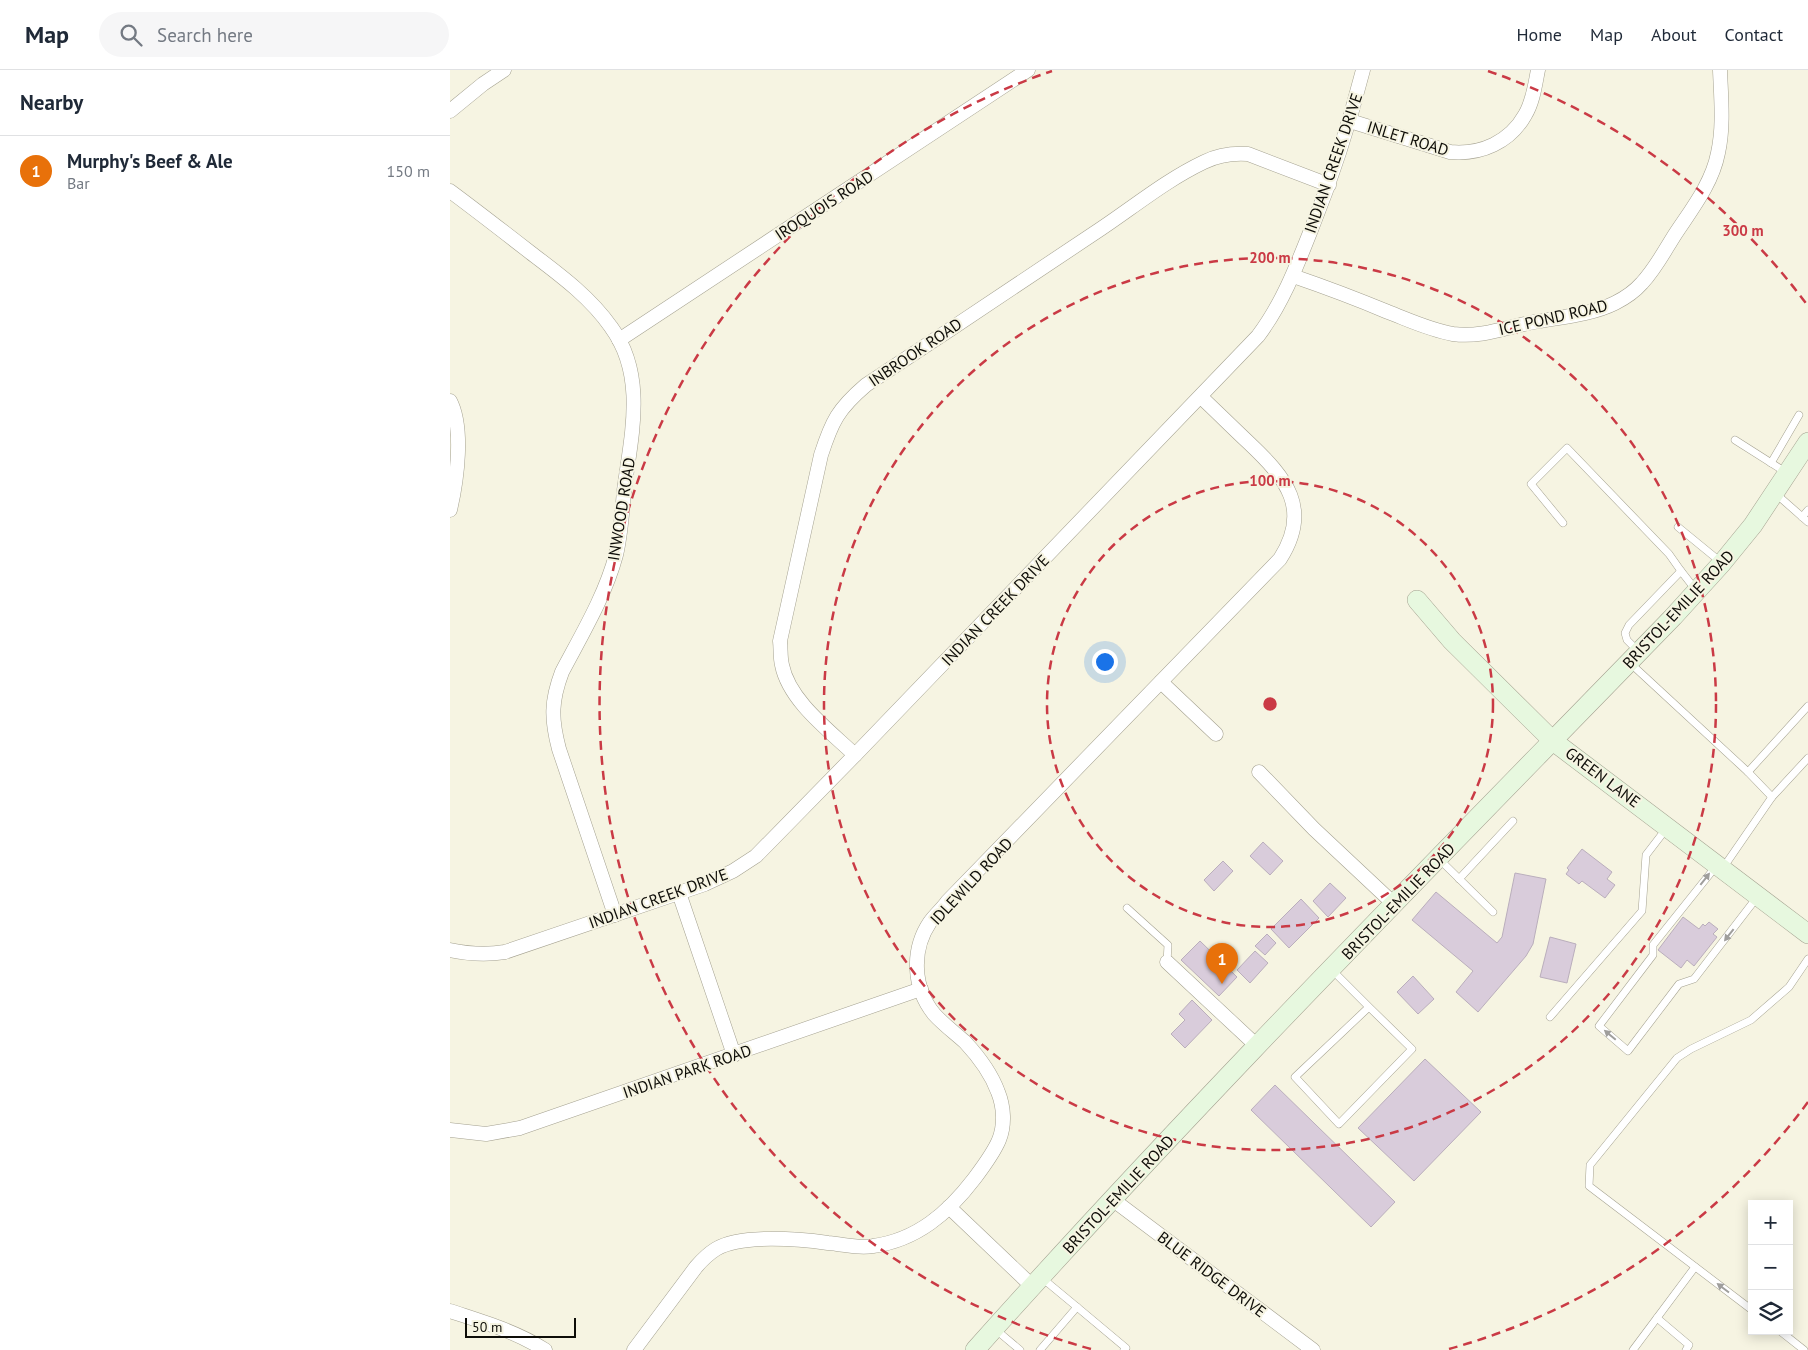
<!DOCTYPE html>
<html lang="en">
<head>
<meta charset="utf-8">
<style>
	body { margin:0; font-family:"PT Sans",sans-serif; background:#f6f6f7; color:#1f2937 }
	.controls { position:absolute; right:15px; bottom:15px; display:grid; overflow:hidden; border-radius:0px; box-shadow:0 2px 12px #0003 }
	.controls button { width:45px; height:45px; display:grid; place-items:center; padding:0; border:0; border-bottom:1px solid #e0e1e3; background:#fff; color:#1f2937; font:25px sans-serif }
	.scale { position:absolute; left:15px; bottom:12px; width:111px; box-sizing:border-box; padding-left:5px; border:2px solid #0e0d08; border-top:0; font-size:14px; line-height:18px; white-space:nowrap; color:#0e0d08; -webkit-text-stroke:4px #f6f4e2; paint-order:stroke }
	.you { position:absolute; left:654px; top:591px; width:18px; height:18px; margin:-12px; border:4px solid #fff; border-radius:50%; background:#1a73e8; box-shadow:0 0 0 8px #1a73e833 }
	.badge { display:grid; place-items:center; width:32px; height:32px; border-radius:50%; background:#0f766e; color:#fff; font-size:16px; font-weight:700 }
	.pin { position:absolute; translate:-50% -41px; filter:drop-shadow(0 1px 2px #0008) }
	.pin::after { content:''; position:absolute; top:26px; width:18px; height:15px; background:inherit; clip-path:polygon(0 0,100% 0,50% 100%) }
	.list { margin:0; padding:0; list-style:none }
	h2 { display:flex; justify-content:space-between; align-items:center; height:65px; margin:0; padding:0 20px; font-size:21px }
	h2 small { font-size:16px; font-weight:400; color:#747a83 }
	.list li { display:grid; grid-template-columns:32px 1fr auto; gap:15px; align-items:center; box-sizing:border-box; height:70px; padding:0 20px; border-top:1px solid #e0e1e3 }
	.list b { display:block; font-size:19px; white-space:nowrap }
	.list p { margin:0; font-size:16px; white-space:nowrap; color:#747a83 }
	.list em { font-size:16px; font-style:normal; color:#747a83 }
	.icon { flex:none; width:28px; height:28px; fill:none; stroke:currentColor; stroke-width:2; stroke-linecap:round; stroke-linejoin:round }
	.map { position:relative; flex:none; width:1358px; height:1280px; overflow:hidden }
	header { display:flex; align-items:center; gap:30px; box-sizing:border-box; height:70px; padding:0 25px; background:#fff; border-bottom:1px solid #e0e1e3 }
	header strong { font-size:24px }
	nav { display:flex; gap:28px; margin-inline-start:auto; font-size:18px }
	.search { width:350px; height:45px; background:#f6f6f7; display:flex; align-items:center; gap:12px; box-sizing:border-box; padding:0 18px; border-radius:28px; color:#747a83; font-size:19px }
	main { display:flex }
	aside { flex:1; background:#fff }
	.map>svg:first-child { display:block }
	.building { fill:#d9ccdb; stroke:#baaebc }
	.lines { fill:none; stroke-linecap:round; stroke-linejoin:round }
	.lane-casing { stroke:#a4a190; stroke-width:8 }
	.street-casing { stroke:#a4a190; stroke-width:15 }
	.secondary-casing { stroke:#a4a190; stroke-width:20 }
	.lane { stroke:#fff; stroke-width:7 }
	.street { stroke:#fff; stroke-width:14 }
	.secondary { stroke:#e7f8df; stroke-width:19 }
	.oneway { fill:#9f9e9c }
	.ring { fill:none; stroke:#ca3a45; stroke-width:2.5; stroke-dasharray:9 6 }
	.labels { text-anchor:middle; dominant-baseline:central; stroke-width:4; stroke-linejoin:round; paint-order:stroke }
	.street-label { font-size:16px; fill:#0e0d08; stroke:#f6f4e2 }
	.centre { fill:#ca3a45; stroke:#f6f4e2; stroke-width:2.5 }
	.ring-label { font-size:15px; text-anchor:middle; font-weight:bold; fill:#ca3a45; stroke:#f6f4e2; stroke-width:4; stroke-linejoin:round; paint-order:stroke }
</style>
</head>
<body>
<header>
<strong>Map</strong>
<div class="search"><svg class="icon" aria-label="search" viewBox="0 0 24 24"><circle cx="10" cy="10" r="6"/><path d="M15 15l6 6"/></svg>Search here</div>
<nav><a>Home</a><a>Map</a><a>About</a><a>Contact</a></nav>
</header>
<main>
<aside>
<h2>Nearby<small></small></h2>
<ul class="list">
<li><span class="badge" style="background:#e8710a">1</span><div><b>Murphy's Beef &amp; Ale</b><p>Bar</p></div><em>150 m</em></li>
</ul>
</aside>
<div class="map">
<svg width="1358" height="1280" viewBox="0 0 1358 1280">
	<rect width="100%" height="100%" fill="#f6f4e2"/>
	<g class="building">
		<path d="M 813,772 L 833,791 L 820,805 L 800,786 Z"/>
		<path d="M 1132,779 L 1162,802 L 1157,809 L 1165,815 L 1155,828 L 1132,811 L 1129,814 L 1116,804 L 1119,800 L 1117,798 Z"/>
		<path d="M 773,791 L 783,801 L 764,821 L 754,810 Z"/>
		<path d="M 1065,803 L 1096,809 L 1083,874 L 1076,886 L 1028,942 L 1006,922 L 1023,901 L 962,850 L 986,822 L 1047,873 L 1052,867 Z"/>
		<path d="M 880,813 L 896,828 L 878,847 L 863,831 Z"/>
		<path d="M 851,829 L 869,848 L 839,878 L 821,859 Z"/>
		<path d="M 1233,847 L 1249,859 L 1253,854 L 1255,856 L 1259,852 L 1268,859 L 1263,864 L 1267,867 L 1244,896 L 1237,890 L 1231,898 L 1208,880 Z"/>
		<path d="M 817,864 L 826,873 L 815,885 L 805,876 Z"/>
		<path d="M 1100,867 L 1126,874 L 1117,913 L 1090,907 Z"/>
		<path d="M 750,871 L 787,907 L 769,926 L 731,890 Z"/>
		<path d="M 805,881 L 818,893 L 800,913 L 787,900 Z"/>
		<path d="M 963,906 L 984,929 L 968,944 L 947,922 Z"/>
		<path d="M 742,930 L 762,950 L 735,978 L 721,964 L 735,950 L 729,944 Z"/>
		<path d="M 975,989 L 1031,1042 L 964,1111 L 908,1058 Z"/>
		<path d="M 825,1015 L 945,1132 L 921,1157 L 801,1040 Z"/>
	</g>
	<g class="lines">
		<defs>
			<g id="lane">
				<path d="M 1285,370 L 1337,403"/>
				<path d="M 1321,393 L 1349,345"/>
				<path d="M 1325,423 L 1358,452"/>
				<path d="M 1352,447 L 1358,440"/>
				<path d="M 1113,453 L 1081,414 L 1117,378 L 1219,484 L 1231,501"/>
				<path d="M 1228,457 L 1272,493"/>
				<path d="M 1189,582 L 1177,570 L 1175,563 L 1179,555 L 1231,501 L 1245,519"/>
				<path d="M 1180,593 L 1298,702 L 1358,636"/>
				<path d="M 1298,702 L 1322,727 L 1358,688"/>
				<path d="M 989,789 L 1043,842"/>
				<path d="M 1267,795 L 1203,875 L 1203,885 L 1149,956 L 1178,981 L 1229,914 L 1244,909 L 1308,826"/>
				<path d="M 1273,798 L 1322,727"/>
				<path d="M 1009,809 L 1063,751"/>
				<path d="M 677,838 L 718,875 L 717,892"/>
				<path d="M 881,899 L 919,937 L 845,1007 L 889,1054 L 962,979 L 919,937"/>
				<path d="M 1100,947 L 1192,841 L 1196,785 L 1216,759"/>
				<path d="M 627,1237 L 676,1278 L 674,1280"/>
				<path d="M 1302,1240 L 1139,1116 L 1140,1095 L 1227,988 L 1241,979 L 1301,950 L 1339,917 L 1358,889"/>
				<path d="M 1207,1248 L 1239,1275 L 1236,1280"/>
				<path d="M 545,1259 L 570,1280"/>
				<path d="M 1330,1261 L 1354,1280"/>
				<path d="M 590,1280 L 627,1237 L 592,1208"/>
				<path d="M 1183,1280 L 1245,1197"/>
			</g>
			<g id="street">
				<path d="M 0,41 L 33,14 L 54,0"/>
				<path d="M 900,51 L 1000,82 C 1031,85 1060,72 1075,45 C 1083,32 1085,15 1088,0"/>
				<path d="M 0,121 C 27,141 54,162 81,183 C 110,205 140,227 161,257 C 197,306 181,366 174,421 C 172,443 171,464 166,485 C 155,526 132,564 112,602 C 101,631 101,649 109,679 L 165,845"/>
				<path d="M 843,206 C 875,217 907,229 938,242 C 959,250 980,260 1003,264 C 1031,268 1057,257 1084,252 C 1110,247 1141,245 1165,233 C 1175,228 1185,221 1192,213 C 1205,199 1214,182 1224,166 C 1241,140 1262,114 1268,83 C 1274,56 1271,27 1270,0"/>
				<path d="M 169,270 L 578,0"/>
				<path d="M 0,331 C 14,358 7,410 0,440"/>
				<path d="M 711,612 L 766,664"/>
				<path d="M 405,685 C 380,661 339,631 332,595 C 330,587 331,579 330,571 L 371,385 C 382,351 388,339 416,315 C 492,265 567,215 643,164 C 680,140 714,111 754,92 C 768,85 783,83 798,84 L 879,115"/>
				<path d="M 809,702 L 864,759 L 944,834"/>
				<path d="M 229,823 L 284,985"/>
				<path d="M 0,880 C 19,884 36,885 55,882 L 255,814 L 283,801 L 306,786 L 405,685 L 808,266 C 832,234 846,198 861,160 C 882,108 899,55 913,0"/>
				<path d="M 717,892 L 807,976"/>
				<path d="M 0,1060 L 36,1064 L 70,1058 L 471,919"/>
				<path d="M 662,1129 L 863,1280"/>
				<path d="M 499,1137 L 582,1216"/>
				<path d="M 0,1241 C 33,1252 65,1261 95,1280"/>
				<path d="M 184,1280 L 246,1197 C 252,1190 258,1184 266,1179 C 291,1164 349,1169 378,1173 C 393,1174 408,1179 423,1176 C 467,1170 498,1143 524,1109 C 533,1097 543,1084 549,1070 C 555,1055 554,1037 548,1022 C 541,1003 529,987 515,972 C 505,963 493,954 484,944 C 463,918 461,880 480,852 C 485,845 492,839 497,832 L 830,489 C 862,439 836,408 799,373 C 783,358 767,342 751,327"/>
			</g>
			<g id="secondary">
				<path d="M 967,530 L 1002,571 L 1103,671 L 1358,864"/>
				<path d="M 525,1280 C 750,1028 988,789 1223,547 L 1272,493 L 1303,455 L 1358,372"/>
			</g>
		</defs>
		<use href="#lane" class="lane-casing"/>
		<use href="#street" class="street-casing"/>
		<use href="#secondary" class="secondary-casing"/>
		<use href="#lane" class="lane"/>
		<use href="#street" class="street"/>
		<use href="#secondary" class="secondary"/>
	</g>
	<defs><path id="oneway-solid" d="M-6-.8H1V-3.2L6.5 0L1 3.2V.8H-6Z" transform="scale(1.25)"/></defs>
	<g class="oneway">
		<use href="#oneway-solid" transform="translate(1255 809) rotate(-52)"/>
		<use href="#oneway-solid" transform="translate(1279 865) rotate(128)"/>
		<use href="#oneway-solid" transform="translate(1160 965) rotate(-140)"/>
		<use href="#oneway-solid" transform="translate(1273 1218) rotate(-143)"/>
	</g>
	<g class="ring">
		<circle cx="820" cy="634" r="223"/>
		<circle cx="820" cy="634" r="446"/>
		<path d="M1358 1032A669 669 0 0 1 999 1279M641 1279A669 669 0 0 1 602 1M1038 1A669 669 0 0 1 1358 236"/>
	</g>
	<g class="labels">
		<g class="street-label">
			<text transform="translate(958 68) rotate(17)">INLET ROAD</text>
			<text transform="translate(883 93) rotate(-71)">INDIAN CREEK DRIVE</text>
			<text transform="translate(374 135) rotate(-33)">IROQUOIS ROAD</text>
			<text transform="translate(1103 247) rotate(-13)">ICE POND ROAD</text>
			<text transform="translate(465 282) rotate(-34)">INBROOK ROAD</text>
			<text transform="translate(171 439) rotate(-81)">INWOOD ROAD</text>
			<text transform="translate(1228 539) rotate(-47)">BRISTOL-EMILIE ROAD</text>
			<text transform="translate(545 540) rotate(-46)">INDIAN CREEK DRIVE</text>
			<text transform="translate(1153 707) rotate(37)">GREEN LANE</text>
			<text transform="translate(521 811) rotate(-47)">IDLEWILD ROAD</text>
			<text transform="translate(208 828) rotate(-20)">INDIAN CREEK DRIVE</text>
			<text transform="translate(948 831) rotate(-46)">BRISTOL-EMILIE ROAD</text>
			<text transform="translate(237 1001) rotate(-19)">INDIAN PARK ROAD</text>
			<text transform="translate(668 1124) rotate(-47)">BRISTOL-EMILIE ROAD</text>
			<text transform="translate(762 1204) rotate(37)">BLUE RIDGE DRIVE</text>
		</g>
	</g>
	<circle cx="820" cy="634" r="8" class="centre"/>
	<g class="ring-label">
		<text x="1293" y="166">300 m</text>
		<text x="820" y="193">200 m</text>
		<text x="820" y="416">100 m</text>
	</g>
</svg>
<div class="controls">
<button>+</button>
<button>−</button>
<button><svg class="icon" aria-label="layers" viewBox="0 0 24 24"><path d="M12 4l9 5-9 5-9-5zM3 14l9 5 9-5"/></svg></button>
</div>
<div class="scale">50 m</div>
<div class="you"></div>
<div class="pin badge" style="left:772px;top:914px;background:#e8710a">1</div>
</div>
</main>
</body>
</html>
